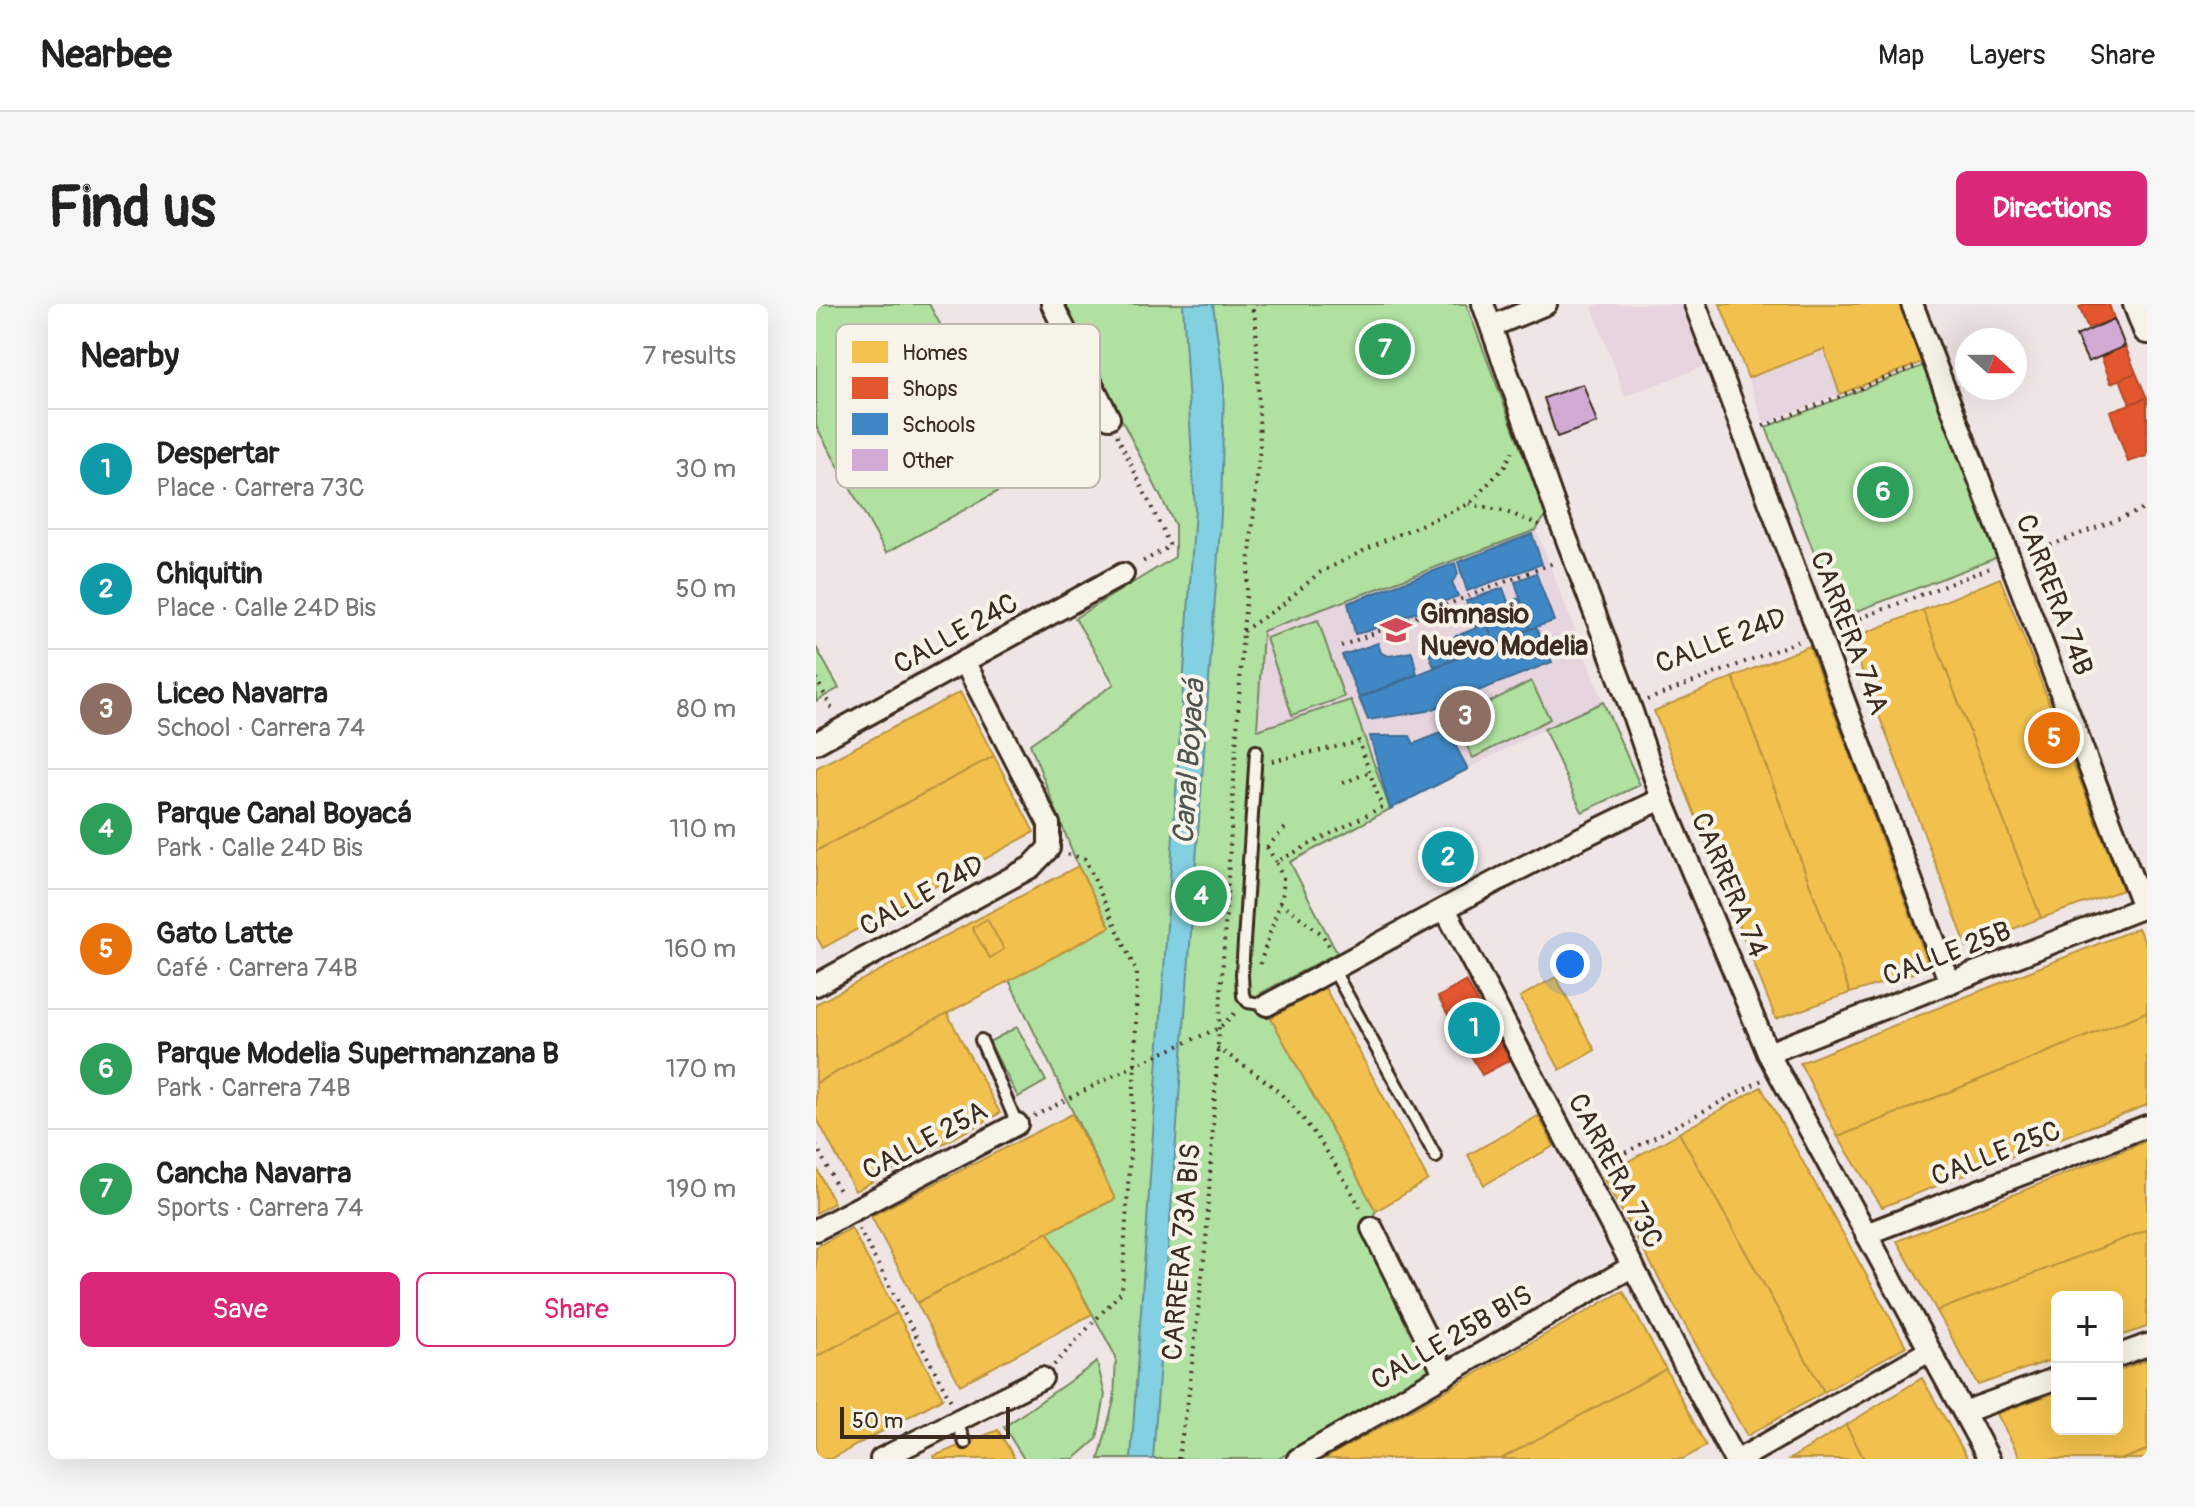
<!DOCTYPE html>
<html lang="en">
<head>
<meta charset="utf-8">
<style>
	body { margin:0; font-family:Pangolin,sans-serif; background:#f6f6f6; color:#222 }
	.controls { position:absolute; right:24px; bottom:24px; display:grid; overflow:hidden; border-radius:12px; box-shadow:0 8px 32px #0002 }
	.controls button { width:72px; height:72px; display:grid; place-items:center; padding:0; border:0; border-bottom:2px solid #e0e0e0; background:#fff; color:#222; font:40px sans-serif }
	.compass { position:absolute; left:1139px; top:24px; width:72px; height:72px; border-radius:50%; background:#fff; box-shadow:0 8px 32px #0002; rotate:111deg }
	.scale { position:absolute; left:24px; bottom:20px; width:170px; box-sizing:border-box; padding-left:8px; border:4px solid #3b2a1e; border-top:0; font-size:22px; line-height:28px; white-space:nowrap; color:#3b2a1e; -webkit-text-stroke:6px #f7f3e8; paint-order:stroke }
	.you { position:absolute; left:754px; top:660px; width:28px; height:28px; margin:-20px; border:6px solid #fff; border-radius:50%; background:#1a73e8; box-shadow:0 0 0 12px #1a73e833 }
	.badge { display:grid; place-items:center; width:52px; height:52px; border-radius:50%; background:#db2777; color:#fff; font-size:26px; font-weight:700 }
	.pin { position:absolute; translate:-50% -50%; border:4px solid #fff; box-shadow:0 2px 8px #0006 }
	.list { margin:0; padding:0; list-style:none }
	h2 { display:flex; justify-content:space-between; align-items:center; height:104px; margin:0; padding:0 32px; font-size:34px }
	h2 small { font-size:26px; font-weight:400; color:#767676 }
	.list li { display:grid; grid-template-columns:52px 1fr auto; gap:24px; align-items:center; box-sizing:border-box; height:120px; padding:0 32px; border-top:2px solid #e0e0e0 }
	.list b { display:block; font-size:30px; white-space:nowrap }
	.list p { margin:0; font-size:26px; white-space:nowrap; color:#767676 }
	.list em { font-size:26px; font-style:normal; color:#767676 }
	.actions { display:flex; gap:16px; padding:24px 32px }
	.actions a { flex:1; padding:18px 0; border:2px solid #db2777; border-radius:12px; text-align:center; font-size:28px; color:#db2777 }
	.actions .main { background:#db2777; color:#fff }
	.map { position:relative; flex:none; width:1331px; height:1155px; overflow:hidden; border-radius:12px }
	header { display:flex; align-items:center; gap:48px; box-sizing:border-box; height:112px; padding:0 40px; background:#fff; border-bottom:2px solid #e0e0e0 }
	header strong { font-size:38px }
	nav { display:flex; gap:44px; margin-inline-start:auto; font-size:28px }
	.intro { display:flex; align-items:center; justify-content:space-between; box-sizing:border-box; height:192px; padding:0 48px }
	h1 { margin:0; font-size:56px }
	.button { padding:20px 36px; border-radius:12px; background:#db2777; color:#fff; font-size:28px; font-weight:700 }
	main { display:flex; gap:48px; padding:0 48px }
	aside { flex:1; background:#fff; border-radius:12px; box-shadow:0 8px 32px #0002 }
	.map>svg:first-child { display:block }
	.built { fill:#e6d4df }
	.green { fill:#b0e1a1; stroke:#768660; stroke-width:2 }
	.water { fill:#84d0e3; stroke:#678e94; stroke-width:2 }
	.homes { fill:#f2c14e; stroke:#bb9440; stroke-width:2 }
	.shops { fill:#e4572e; stroke:#b14a29; stroke-width:2 }
	.schools { fill:#3f88c5; stroke:#3e6c93; stroke-width:2 }
	.building { fill:#d1abd4; stroke:#3b2a1e; stroke-width:2 }
	.lines { fill:none; stroke-linecap:round; stroke-linejoin:round }
	.service-casing { stroke:#3b2a1e; stroke-width:16 }
	.minor-casing { stroke:#3b2a1e; stroke-width:26 }
	.tertiary-casing { stroke:#3b2a1e; stroke-width:32 }
	.path { stroke:#3b2a1e; stroke-width:4; stroke-dasharray:2 6; stroke-linecap:butt }
	.service { stroke:#f7f3e8; stroke-width:10 }
	.minor { stroke:#f7f3e8; stroke-width:20 }
	.tertiary { stroke:#f7f3e8; stroke-width:26 }
	.labels { text-anchor:middle; dominant-baseline:central; stroke-width:8; stroke-linejoin:round; paint-order:stroke }
	.street-label { font-size:28px; fill:#3b2a1e; stroke:#f7f3e8 }
	.poi-label { font-size:28px; font-weight:bold; fill:#3b2a1e; stroke:#f7f3e8; text-anchor:start }
	.water-label { font-size:30px; font-style:italic; fill:#4d544f; stroke:#f7f3e8 }
	.key { fill:#f7f3e8; stroke:#bfb7ab; stroke-width:2 }
	.key-label { font-size:22px; fill:#3b2a1e }
</style>
</head>
<body>
<header>
<strong>Nearbee</strong>
<nav><a>Map</a><a>Layers</a><a>Share</a></nav>
</header>
<div class="intro"><h1>Find us</h1><a class="button">Directions</a></div>
<main>
<aside>
<h2>Nearby<small>7 results</small></h2>
<ul class="list">
<li><span class="badge" style="background:#0f9aa8">1</span><div><b>Despertar</b><p>Place · Carrera 73C</p></div><em>30 m</em></li>
<li><span class="badge" style="background:#0f9aa8">2</span><div><b>Chiquitin</b><p>Place · Calle 24D Bis</p></div><em>50 m</em></li>
<li><span class="badge" style="background:#8d6e63">3</span><div><b>Liceo Navarra</b><p>School · Carrera 74</p></div><em>80 m</em></li>
<li><span class="badge" style="background:#2e9e5b">4</span><div><b>Parque Canal Boyacá</b><p>Park · Calle 24D Bis</p></div><em>110 m</em></li>
<li><span class="badge" style="background:#e8710a">5</span><div><b>Gato Latte</b><p>Café · Carrera 74B</p></div><em>160 m</em></li>
<li><span class="badge" style="background:#2e9e5b">6</span><div><b>Parque Modelia Supermanzana B</b><p>Park · Carrera 74B</p></div><em>170 m</em></li>
<li><span class="badge" style="background:#2e9e5b">7</span><div><b>Cancha Navarra</b><p>Sports · Carrera 74</p></div><em>190 m</em></li>
</ul>
<div class="actions"><a class="main">Save</a><a>Share</a></div>
</aside>
<div class="map">
<svg width="1331" height="1155" viewBox="0 0 1331 1155">
	<rect width="100%" height="100%" fill="#efe5e4"/>
	<filter id="ink" filterUnits="userSpaceOnUse"><feTurbulence type="fractalNoise" baseFrequency=".0125" numOctaves="2"/><feDisplacementMap in="SourceGraphic" scale="16" xChannelSelector="R" yChannelSelector="G"/><feConvolveMatrix kernelMatrix="1 2 1 2 8 2 1 2 1" color-interpolation-filters="sRGB"/></filter>
	<g filter="url(#ink)">
		<g class="built">
			<path d="M 783,0 L 866,0 L 889,62 L 809,92 L 776,3 Z"/>
			<path d="M 1008,45 L 1024,90 L 948,119 L 932,74 Z"/>
			<path d="M 720,226 L 787,398 L 728,425 L 574,505 L 535,396 L 441,427 L 447,327 Z"/>
		</g>
		<g class="green">
			<path d="M 0,0 L 113,0 L 208,173 L 70,249 L 0,122 Z"/>
			<path d="M 247,0 L 650,0 L 730,211 L 720,226 L 447,327 L 441,426 L 535,396 L 574,505 L 474,558 L 521,649 L 445,689 L 455,714 L 560,907 L 548,926 L 617,1064 L 462,1155 L 283,1155 L 298,1096 L 300,1053 L 232,928 L 299,895 L 193,676 L 294,623 L 262,562 L 214,440 L 298,380 L 259,314 L 359,253 L 359,221 Z"/>
			<path d="M 1111,60 L 1185,252 L 1023,314 L 950,123 Z"/>
			<path d="M 502,316 L 528,393 L 476,411 L 450,334 Z"/>
			<path d="M 0,343 L 23,384 L 0,397 Z"/>
			<path d="M 715,377 L 734,415 L 657,454 L 638,416 Z"/>
			<path d="M 787,398 L 824,481 L 766,508 L 728,425 Z"/>
			<path d="M 201,723 L 230,777 L 202,793 L 173,738 Z"/>
			<path d="M 281,1058 L 289,1091 L 281,1135 L 258,1155 L 208,1155 L 188,1123 Z"/>
		</g>
		<path class="water" d="M 367,0 L 397,0 L 408,82 L 405,210 L 337,1155 L 315,1155 L 379,205 Z"/>
		<g class="homes">
			<path d="M 904,0 L 1087,0 L 1109,57 L 1024,90 L 1008,45 L 932,74 Z"/>
			<path d="M 1184,274 L 1307,586 L 1225,614 L 1107,306 Z"/>
			<path d="M 1107,306 L 1225,614 L 1151,643 L 1034,335 Z"/>
			<path d="M 993,342 L 1114,664 L 1034,689 L 917,373 Z"/>
			<path d="M 917,373 L 1034,689 L 960,715 L 838,407 Z"/>
			<path d="M 144,388 L 178,452 L 0,547 L 0,464 Z"/>
			<path d="M 178,452 L 218,528 L 7,644 L 0,632 L 0,547 Z"/>
			<path d="M 262,562 L 294,623 L 0,779 L 0,700 Z"/>
			<path d="M 171,615 L 188,645 L 174,654 L 156,624 Z"/>
			<path d="M 1322,624 L 1331,643 L 1331,708 L 1022,833 L 984,759 Z"/>
			<path d="M 740,673 L 779,746 L 744,766 L 704,693 Z"/>
			<path d="M 509,684 L 612,876 L 560,907 L 455,714 Z"/>
			<path d="M 1331,708 L 1331,801 L 1066,903 L 1022,833 Z"/>
			<path d="M 131,709 L 184,809 L 39,887 L 0,813 L 0,779 Z"/>
			<path d="M 945,783 L 1090,1042 L 1008,1088 L 863,829 Z"/>
			<path d="M 256,810 L 299,895 L 232,928 L 101,999 L 55,912 Z"/>
			<path d="M 722,812 L 738,842 L 668,881 L 652,851 Z"/>
			<path d="M 863,829 L 1008,1088 L 931,1132 L 786,872 Z"/>
			<path d="M 1331,837 L 1331,926 L 1121,1007 L 1081,937 Z"/>
			<path d="M 0,863 L 18,899 L 0,909 Z"/>
			<path d="M 35,924 L 81,1009 L 0,1053 L 0,943 Z"/>
			<path d="M 1331,926 L 1331,1023 L 1301,1033 L 1301,993 L 1241,993 L 1241,1054 L 1162,1081 L 1121,1007 Z"/>
			<path d="M 232,928 L 276,1010 L 144,1081 L 101,999 Z"/>
			<path d="M 807,987 L 850,1065 L 685,1155 L 508,1155 Z"/>
			<path d="M 81,1009 L 127,1094 L 15,1155 L 0,1155 L 0,1053 Z"/>
			<path d="M 1331,1056 L 1331,1146 L 1307,1155 L 1205,1155 L 1181,1110 L 1241,1088 L 1241,1125 L 1301,1125 L 1301,1067 Z"/>
			<path d="M 850,1065 L 890,1142 L 867,1155 L 685,1155 Z"/>
			<path d="M 1106,1074 L 1152,1155 L 1048,1155 L 1030,1121 Z"/>
			<path d="M 1030,1121 L 1048,1155 L 974,1155 Z"/>
			<path d="M 182,1126 L 199,1155 L 119,1155 L 118,1152 Z"/>
			<path d="M 1331,1146 L 1331,1155 L 1307,1155 Z"/>
		</g>
		<g class="shops">
			<path d="M 1270,0 L 1293,0 L 1298,15 L 1272,24 L 1263,3 Z"/>
			<path d="M 1309,42 L 1320,69 L 1295,79 L 1285,52 Z"/>
			<path d="M 1320,69 L 1331,94 L 1314,100 L 1304,75 Z"/>
			<path d="M 1331,94 L 1331,152 L 1312,158 L 1294,107 Z"/>
			<path d="M 650,677 L 694,756 L 666,771 L 622,693 Z"/>
		</g>
		<g class="schools">
			<path d="M 716,230 L 726,260 L 651,287 L 642,258 Z"/>
			<path d="M 639,259 L 642,270 L 636,278 L 642,292 L 552,327 L 539,330 L 532,299 Z"/>
			<path d="M 720,269 L 738,317 L 714,325 L 699,278 Z"/>
			<path d="M 687,284 L 692,298 L 704,294 L 714,325 L 678,340 L 671,320 L 660,324 L 650,297 Z"/>
			<path d="M 671,320 L 678,340 L 618,363 L 611,343 Z"/>
			<path d="M 720,323 L 736,358 L 611,407 L 552,416 L 543,394 Z"/>
			<path d="M 562,339 L 565,349 L 573,352 L 596,348 L 601,370 L 543,394 L 526,351 Z"/>
			<path d="M 631,426 L 652,465 L 574,505 L 554,432 L 594,432 L 598,440 Z"/>
		</g>
		<g class="building">
			<path d="M 1298,15 L 1309,42 L 1272,58 L 1260,32 Z"/>
			<path d="M 767,80 L 781,119 L 741,133 L 728,94 Z"/>
			<path d="M 639,537 L 650,554 L 626,570 L 615,552 Z"/>
		</g>
		<g class="lines">
			<defs>
				<g id="service">
					<path d="M 440,447 L 426,670 L 427,692 L 432,698 L 451,701"/>
					<path d="M 517,665 L 620,853"/>
					<path d="M 165,736 L 201,820"/>
					<path d="M 140,1117 L 149,1139"/>
				</g>
				<g id="minor">
					<path d="M 236,0 L 293,114"/>
					<path d="M 667,0 L 745,220 L 814,402 L 846,495 L 952,749 L 1173,1155"/>
					<path d="M 879,0 L 1134,679"/>
					<path d="M 1096,0 L 1327,603"/>
					<path d="M 676,22 L 730,0"/>
					<path d="M 0,439 L 307,270"/>
					<path d="M 629,605 L 918,1155"/>
					<path d="M 0,681 L 215,563 L 233,544 L 233,520 L 148,357"/>
					<path d="M 451,701 C 581,631 711,557 846,495"/>
					<path d="M 952,749 L 1331,602"/>
					<path d="M 556,924 L 629,1071"/>
					<path d="M 0,926 L 201,820"/>
					<path d="M 1050,930 L 1331,822"/>
					<path d="M 1301,1052 L 1331,1041"/>
					<path d="M 1148,1108 L 1241,1074"/>
					<path d="M 65,1155 L 226,1074"/>
					<path d="M 482,1155 L 817,962"/>
					<path d="M 924,1155 L 1113,1047"/>
				</g>
				<path id="tertiary" d="M 1321,0 L 1331,26"/>
			</defs>
			<use href="#service" class="service-casing"/>
			<use href="#minor" class="minor-casing"/>
			<use href="#tertiary" class="tertiary-casing"/>
			<g class="path">
				<path d="M 947,122 L 1099,63"/>
				<path d="M 301,131 L 354,242 L 323,260"/>
				<path d="M 653,200 L 688,207 L 724,221"/>
				<path d="M 1212,250 L 1331,204"/>
				<path d="M 1022,323 L 1174,264"/>
				<path d="M 427,327 L 466,301 L 503,269 L 565,238 L 653,200 L 689,162 L 696,148"/>
				<path d="M 525,342 L 740,258"/>
				<path d="M 0,374 L 17,407"/>
				<path d="M 831,396 L 983,337"/>
				<path d="M 456,457 L 543,438"/>
				<path d="M 527,479 L 554,468"/>
				<path d="M 451,543 L 460,558"/>
				<path d="M 451,543 L 473,520"/>
				<path d="M 464,598 L 506,630 L 515,645"/>
				<path d="M 444,660 L 467,589 L 467,574 L 460,558 L 566,503 L 540,430"/>
				<path d="M 401,744 C 428,761 458,780 479,805 C 506,837 527,872 547,908"/>
				<path d="M 218,812 L 319,761 L 403,724 L 419,709"/>
				<path d="M 0,841 L 24,889"/>
				<path d="M 788,860 L 946,776"/>
				<path d="M 43,925 L 135,1097"/>
				<path d="M 238,1061 L 306,987 L 319,761 L 321,669 L 269,555 L 251,550"/>
				<path d="M 362,1155 L 372,1096 L 390,937 L 427,327 L 444,141 L 440,18 L 435,0"/>
			</g>
			<use href="#service" class="service"/>
			<use href="#minor" class="minor"/>
			<use href="#tertiary" class="tertiary"/>
		</g>
	</g>
	<defs>
		<symbol id="school-bare" viewBox="-9 -9 18 18"><path d="M0-5L7-2L0 1L-7-2ZM-4 1L0 2.5L4 1V4Q0 6-4 4Z" fill="#d1495b" stroke="#f7f3e8" stroke-width="2.5" paint-order="stroke"/></symbol>
	</defs>
	<g fill-rule="evenodd">
		<use href="#school-bare" x="558" y="304" width="44" height="44"/>
	</g>
	<g class="labels">
		<g class="street-label">
			<text transform="translate(1238 291) rotate(69)">CARRERA 74B</text>
			<text transform="translate(1033 329) rotate(69)">CARRERA 74A</text>
			<text transform="translate(140 330) rotate(-29)">CALLE 24C</text>
			<text transform="translate(905 337) rotate(-21)">CALLE 24D</text>
			<text transform="translate(913 581) rotate(67)">CARRERA 74</text>
			<text transform="translate(106 592) rotate(-29)">CALLE 24D</text>
			<text transform="translate(1131 650) rotate(-21)">CALLE 25B</text>
			<text transform="translate(109 837) rotate(-28)">CALLE 25A</text>
			<text transform="translate(1180 850) rotate(-21)">CALLE 25C</text>
			<text transform="translate(799 867) rotate(62)">CARRERA 73C</text>
			<text transform="translate(366 948) rotate(-85)">CARRERA 73A BIS</text>
			<text transform="translate(636 1034) rotate(-30)">CALLE 25B BIS</text>
		</g>
		<g class="poi-label">
			<text x="604" y="310">Gimnasio<tspan x="604" dy="32">Nuevo Modelia</tspan></text>
		</g>
		<g class="water-label">
			<text transform="translate(373 458) rotate(-86)">Canal Boyacá</text>
		</g>
	</g>
	<rect x="20" y="20" width="264" height="164" rx="12" class="key"/>
	<rect x="36" y="37" width="36" height="22" fill="#f2c14e"/>
	<rect x="36" y="73" width="36" height="22" fill="#e4572e"/>
	<rect x="36" y="109" width="36" height="22" fill="#3f88c5"/>
	<rect x="36" y="145" width="36" height="22" fill="#d1abd4"/>
	<g class="key-label">
		<text x="86" y="56">Homes</text>
		<text x="86" y="92">Shops</text>
		<text x="86" y="128">Schools</text>
		<text x="86" y="164">Other</text>
	</g>
</svg>
<div class="controls">
<button>+</button>
<button>−</button>
</div>
<svg class="compass" viewBox="-18 -18 36 36"><path d="M0-13l5 13h-10z" fill="#e53935"/><path d="M0 13l5-13h-10z" fill="#767676"/></svg>
<div class="scale">50 m</div>
<div class="you"></div>
<div class="pin badge" style="left:658px;top:724px;background:#0f9aa8">1</div>
<div class="pin badge" style="left:632px;top:553px;background:#0f9aa8">2</div>
<div class="pin badge" style="left:649px;top:412px;background:#8d6e63">3</div>
<div class="pin badge" style="left:385px;top:592px;background:#2e9e5b">4</div>
<div class="pin badge" style="left:1238px;top:434px;background:#e8710a">5</div>
<div class="pin badge" style="left:1067px;top:188px;background:#2e9e5b">6</div>
<div class="pin badge" style="left:569px;top:45px;background:#2e9e5b">7</div>
</div>
</main>
</body>
</html>
